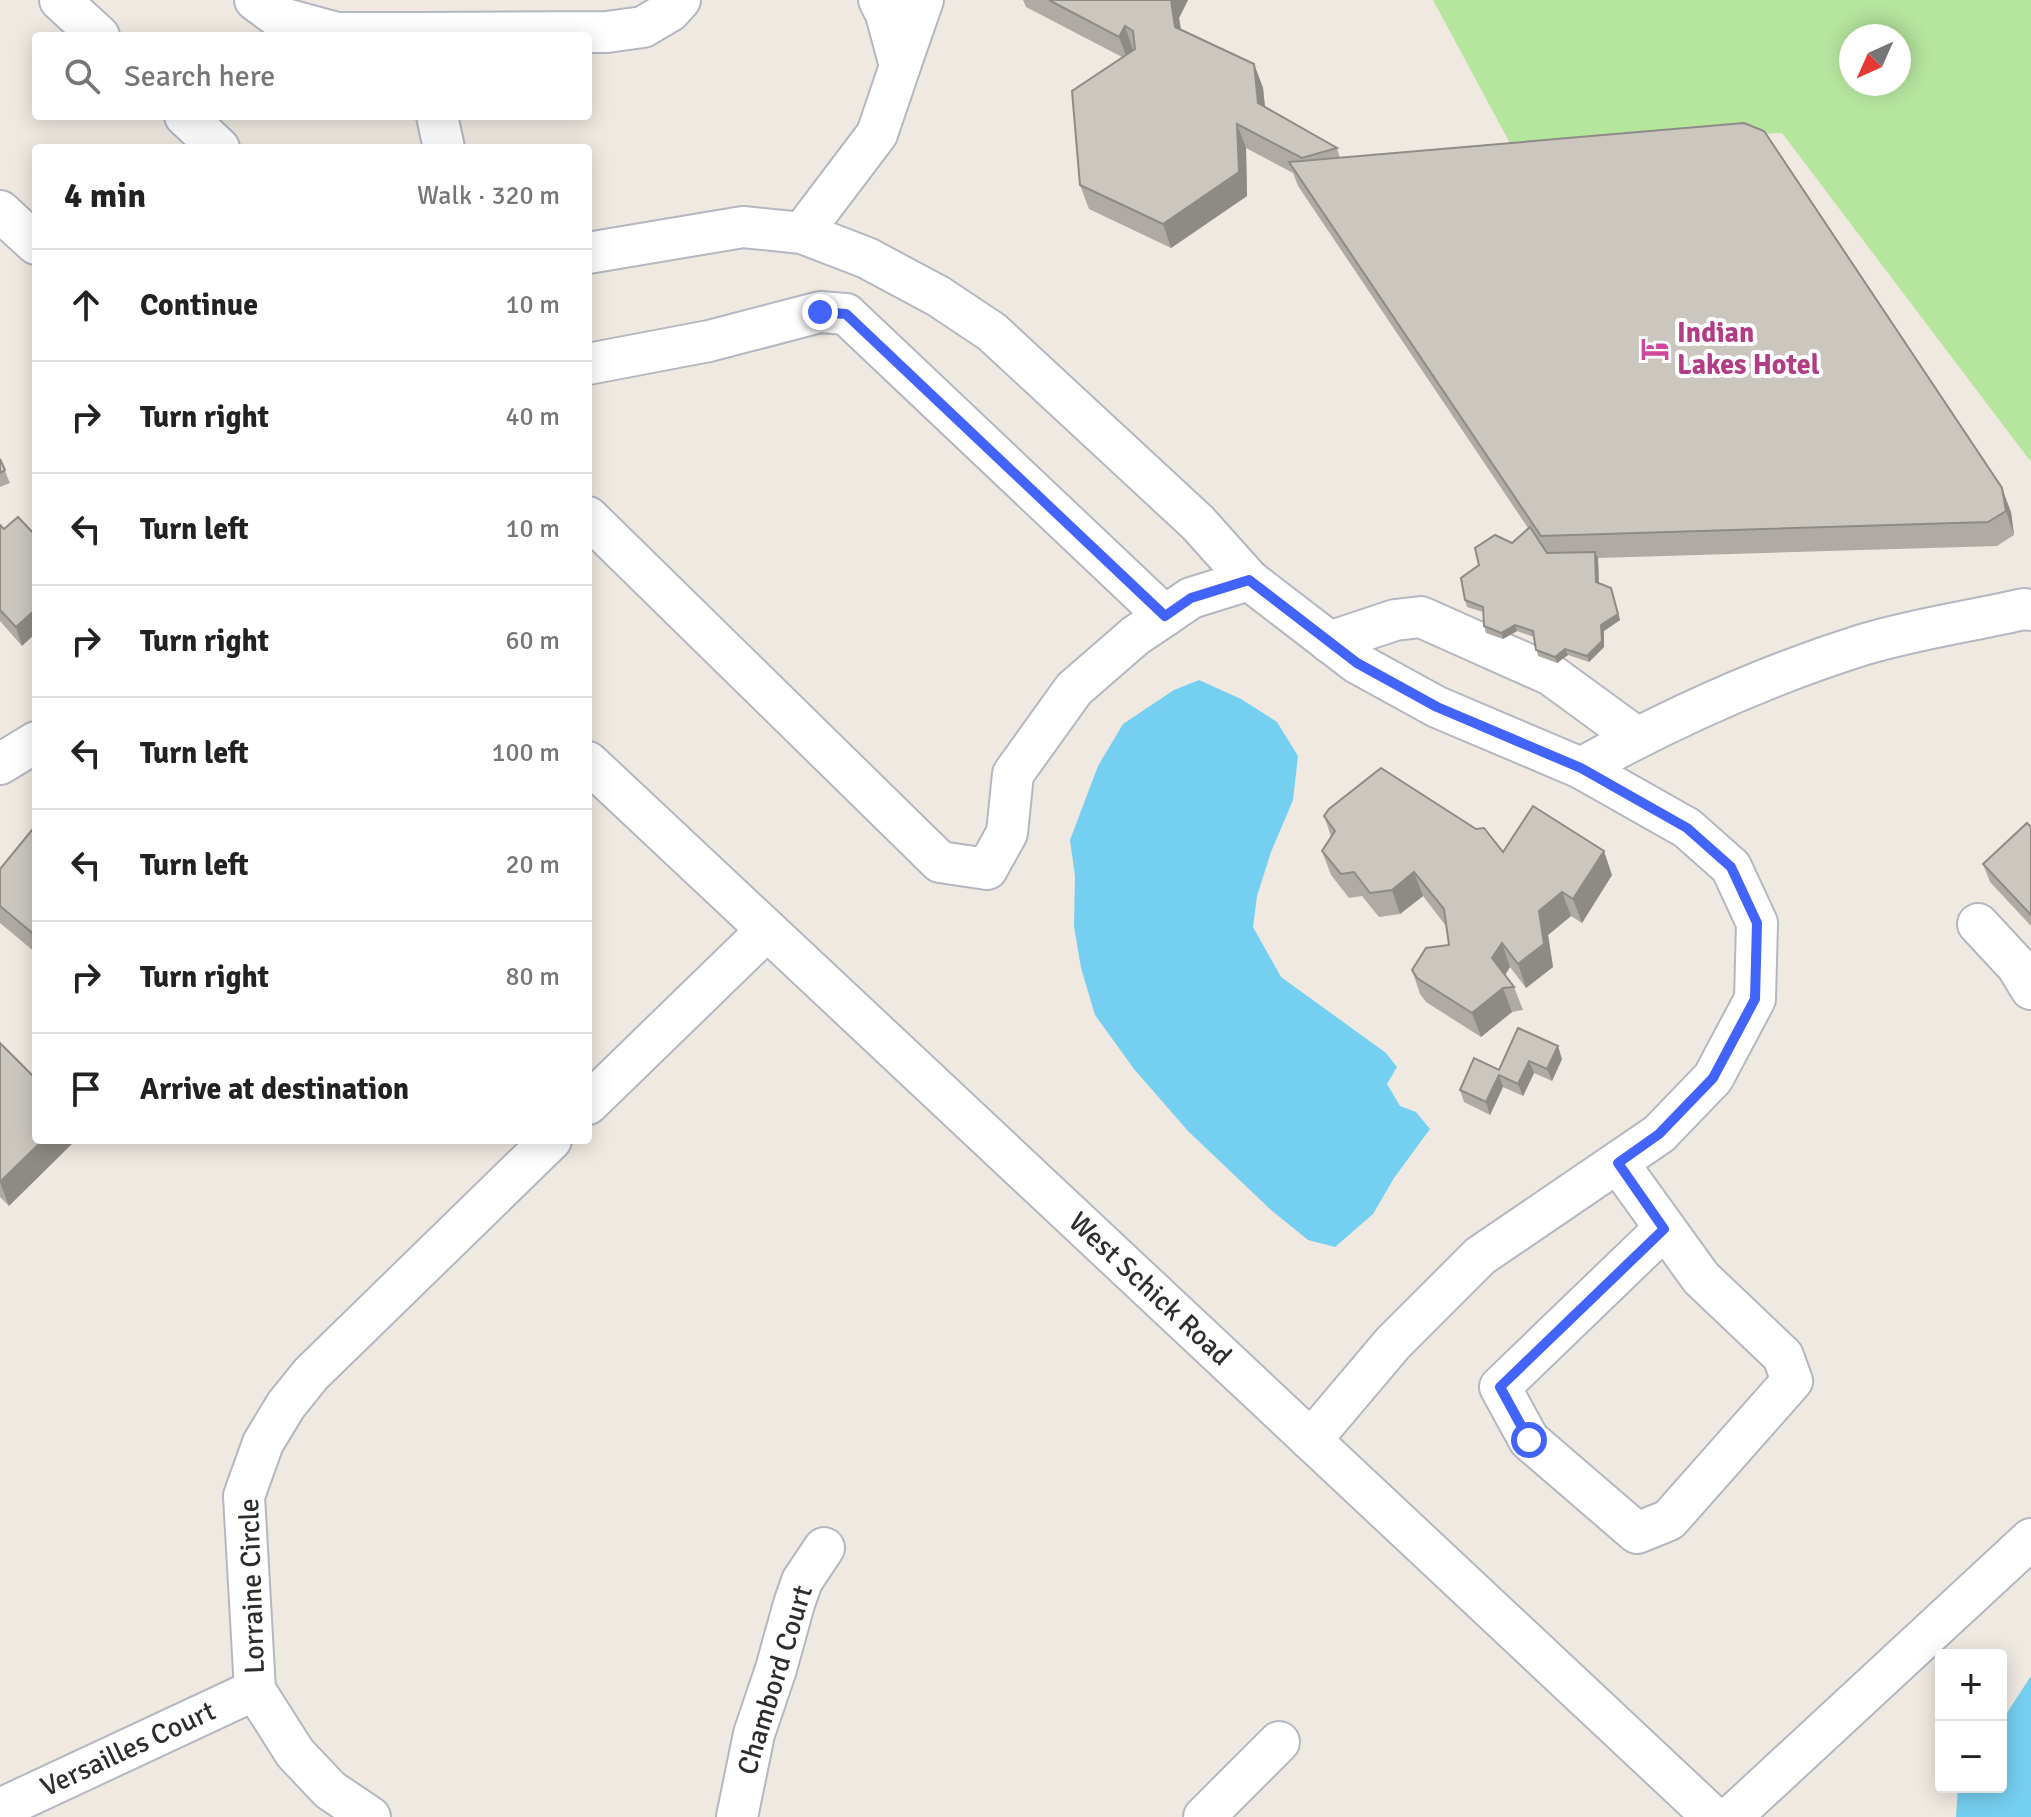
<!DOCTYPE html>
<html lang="en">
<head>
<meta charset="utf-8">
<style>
	body { margin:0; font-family:Signika,sans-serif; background:#f2f2f2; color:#222 }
	.controls { position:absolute; right:24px; bottom:24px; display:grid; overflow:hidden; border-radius:8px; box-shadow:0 4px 20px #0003 }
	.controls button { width:72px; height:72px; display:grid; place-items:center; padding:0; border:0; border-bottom:2px solid #e0e0e0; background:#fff; color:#222; font:40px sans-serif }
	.compass { position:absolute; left:1839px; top:24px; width:72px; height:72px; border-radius:50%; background:#fff; box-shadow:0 4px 20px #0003; rotate:225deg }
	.stop { position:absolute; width:24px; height:24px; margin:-18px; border:6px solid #4264fb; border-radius:50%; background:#fff }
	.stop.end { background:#4264fb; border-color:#fff; box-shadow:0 2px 8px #0008 }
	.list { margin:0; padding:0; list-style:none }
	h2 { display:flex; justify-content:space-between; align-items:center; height:104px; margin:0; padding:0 32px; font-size:34px }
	h2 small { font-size:26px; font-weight:400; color:#767676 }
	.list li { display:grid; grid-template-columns:52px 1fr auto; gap:24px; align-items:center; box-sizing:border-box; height:112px; padding:0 32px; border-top:2px solid #e0e0e0 }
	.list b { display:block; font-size:30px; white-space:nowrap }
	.list em { font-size:26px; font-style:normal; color:#767676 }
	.icon { flex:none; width:44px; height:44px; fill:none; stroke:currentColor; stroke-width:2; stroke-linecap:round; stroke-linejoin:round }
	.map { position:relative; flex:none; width:2031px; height:1817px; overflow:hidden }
	.search { position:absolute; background:#fff; box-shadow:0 4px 20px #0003; left:32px; top:32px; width:560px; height:88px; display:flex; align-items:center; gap:20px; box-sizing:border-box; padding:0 28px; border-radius:8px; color:#767676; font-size:30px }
	.panel { position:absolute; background:#fff; box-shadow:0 4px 20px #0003; left:32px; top:144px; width:560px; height:1000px; border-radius:8px }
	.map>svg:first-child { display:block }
	.green { fill:#b6e59e; fill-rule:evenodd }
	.water { fill:#75cff0 }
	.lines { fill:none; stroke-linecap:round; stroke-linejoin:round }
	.minor-casing { stroke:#b4b7c1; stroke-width:44 }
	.minor { stroke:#fff; stroke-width:40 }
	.wall { fill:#afaba4 }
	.shaded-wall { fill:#8e8b86 }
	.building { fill:#cbc7bf; stroke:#8e8b86; stroke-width:2 }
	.route { stroke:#4264fb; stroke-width:10 }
	.labels { text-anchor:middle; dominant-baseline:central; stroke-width:8; stroke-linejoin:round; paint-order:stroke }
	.hotel-label { font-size:28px; font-weight:bold; fill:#b23c85; stroke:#fff; text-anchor:start }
	.street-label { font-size:28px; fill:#2e2e2e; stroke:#fff }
</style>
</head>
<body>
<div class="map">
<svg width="2031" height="1817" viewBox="0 0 2031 1817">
	<rect width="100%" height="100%" fill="#efe9e1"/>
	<path class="green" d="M 1433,0 L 2031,0 L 2031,462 L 1782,133 L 1512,147 ZM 1851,36 L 1899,36 L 1899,84 L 1851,84 Z"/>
	<g class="water">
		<path d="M 1199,680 L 1241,699 L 1277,722 L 1298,756 L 1293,800 L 1271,852 L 1257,896 L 1253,927 L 1281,977 L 1386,1053 L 1397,1067 L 1387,1084 L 1400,1106 L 1416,1112 L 1430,1129 L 1394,1178 L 1373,1214 L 1335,1247 L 1308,1240 L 1271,1210 L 1188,1131 L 1134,1069 L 1095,1015 L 1081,968 L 1074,926 L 1075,876 L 1070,840 L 1098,766 L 1123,724 L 1174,690 Z"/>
		<path d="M 2031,1676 L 2031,1817 L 1956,1817 L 1958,1787 L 2001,1787 L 2001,1722 Z"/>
	</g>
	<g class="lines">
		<defs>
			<g id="minor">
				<path d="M 60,0 L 99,36"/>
				<path d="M 255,0 L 278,17 L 337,33 L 418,33 L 607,32 L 643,27 L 670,11 L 680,0"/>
				<path d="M 900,66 L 923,0"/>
				<path d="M 185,116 L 219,148"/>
				<path d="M 437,116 L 444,148"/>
				<path d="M 0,211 L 36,244"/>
				<path d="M 802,233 L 877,134 L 900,66 L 886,14 L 879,0"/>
				<path d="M 588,253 L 743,227 L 802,233 L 867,258 L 938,296 L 992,332 L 1198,523 L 1249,580 L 1357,663 L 1437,707 L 1581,768 L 1687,828 L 1731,867 L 1757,923 L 1755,999 L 1713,1078 L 1659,1134 L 1480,1256 L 1393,1343 L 1311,1440"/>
				<path d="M 588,364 L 709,341 L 820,312 L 846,314 L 1165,616"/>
				<path d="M 588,517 L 940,862 L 987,869 L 1007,833 L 1013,774 L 1074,689 L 1135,636 L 1191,598 L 1249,580"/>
				<path d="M 1329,642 L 1395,620 L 1421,617 L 1551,675 L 1636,737"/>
				<path d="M 588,762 L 1713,1817"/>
				<path d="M 0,764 L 36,742"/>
				<path d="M 1581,768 C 1671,718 1764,676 1862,645 C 1914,629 1971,621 2024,609 L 2031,610"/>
				<path d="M 1978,924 L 2017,966 L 2031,989"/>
				<path d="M 588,1104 L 767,930"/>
				<path d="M 1618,1163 L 1701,1278 L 1783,1356 L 1792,1381 L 1669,1520 L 1637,1533 L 1529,1440 L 1500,1387 L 1664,1229"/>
				<path d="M 0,1809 L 255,1690"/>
				<path d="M 370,1817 L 330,1790 L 295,1753 L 255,1690 L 244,1496 L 263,1443 L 286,1405 L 311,1374 L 551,1140"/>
				<path d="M 737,1817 L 754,1734 L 776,1669 L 794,1604 L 802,1581 L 824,1548"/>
				<path d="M 1204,1817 L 1279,1742"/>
				<path d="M 1731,1817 L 2031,1539"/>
			</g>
		</defs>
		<use href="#minor" class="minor-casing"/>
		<use href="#minor" class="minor"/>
	</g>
	<g class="wall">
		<path d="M 1023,0 L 1188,0 L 1179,18 L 1181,29 L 1254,64 L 1263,88 L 1265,107 L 1337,148 L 1340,158 L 2011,512 L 2014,535 L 1997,546 L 1598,558 L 1599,583 L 1611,588 L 1620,620 L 1604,631 L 1604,647 L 1589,662 L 1568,655 L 1557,663 L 1538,656 L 1534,637 L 1517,631 L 1503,639 L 1486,633 L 1484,626 L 1483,612 L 1467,607 L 1465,600 L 1512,543 L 1528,528 L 1298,186 L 1293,173 L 1246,148 L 1247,196 L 1171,248 L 1089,209 L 1080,185 L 1122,57 L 1026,7 Z"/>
		<path d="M 0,459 L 10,483 L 0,487 Z"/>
		<path d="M 0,525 L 22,646 L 0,621 Z"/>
		<path d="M 1324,816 L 1503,852 L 1612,875 L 1582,923 L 1571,916 L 1548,935 L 1553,967 L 1526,988 L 1510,967 L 1505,975 L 1514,987 L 1523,1010 L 1512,1012 L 1481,1037 L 1426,1002 L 1420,994 L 1412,970 L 1449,945 L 1446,926 L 1423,896 L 1400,914 L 1379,917 L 1362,896 L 1349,898 L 1331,875 L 1322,851 L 1331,836 Z"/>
		<path d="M 36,825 L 36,953 L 0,923 L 0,869 Z"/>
		<path d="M 2031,827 L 2031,926 L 1990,882 L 1983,864 Z"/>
		<path d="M 1518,1028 L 1562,1059 L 1552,1081 L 1534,1073 L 1523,1096 L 1503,1087 L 1490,1115 L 1464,1102 L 1460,1090 L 1499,1070 Z"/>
		<path d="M 0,1043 L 9,1206 L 0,1197 Z"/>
	</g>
	<g class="shaded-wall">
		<path d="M 1171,0 L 1188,0 L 1179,18 L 1184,51 L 1175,27 Z"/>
		<path d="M 1125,26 L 1133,50 L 1128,61 L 1119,37 Z"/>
		<path d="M 1254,64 L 1263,88 L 1267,127 L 1258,103 Z"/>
		<path d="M 1237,124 L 1246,148 L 1247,196 L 1171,248 L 1163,224 Z"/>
		<path d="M 2002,488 L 2011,512 L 2014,535 L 2006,511 Z"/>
		<path d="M 1595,552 L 1598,558 L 1599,588 L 1596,582 Z"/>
		<path d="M 1611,588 L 1620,620 L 1604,631 L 1604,647 L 1589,662 L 1587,656 Z"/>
		<path d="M 36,609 L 36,633 L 22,646 L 16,627 Z"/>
		<path d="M 1515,625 L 1517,631 L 1503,639 L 1501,633 Z"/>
		<path d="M 1565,649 L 1568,655 L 1557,663 L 1555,657 Z"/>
		<path d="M 1604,851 L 1612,875 L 1582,923 L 1573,899 Z"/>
		<path d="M 1414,872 L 1423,896 L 1400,914 L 1392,890 Z"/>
		<path d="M 1562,892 L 1571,916 L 1548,935 L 1553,967 L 1526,988 L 1518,964 L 1539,911 Z"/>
		<path d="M 1502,943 L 1510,967 L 1501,982 L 1492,958 Z"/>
		<path d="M 1503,988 L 1512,1012 L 1481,1037 L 1472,1013 Z"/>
		<path d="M 1558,1046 L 1562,1059 L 1552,1081 L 1547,1069 Z"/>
		<path d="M 1529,1061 L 1534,1073 L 1523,1096 L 1518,1084 Z"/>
		<path d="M 1499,1075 L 1503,1087 L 1490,1115 L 1486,1102 Z"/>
		<path d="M 43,1140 L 76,1140 L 9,1206 L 0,1182 Z"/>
	</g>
	<g class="building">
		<path d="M 1049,0 L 1171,0 L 1175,27 L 1254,64 L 1258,103 L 1337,148 L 1302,158 L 1237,124 L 1239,172 L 1163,224 L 1080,185 L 1072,91 L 1135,49 L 1133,31 L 1125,26 L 1119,37 Z"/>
		<path d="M 1744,123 L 1764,131 L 2002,488 L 2006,511 L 1988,522 L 1541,536 L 1289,162 Z"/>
		<path d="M 0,459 L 5,470 L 0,473 Z"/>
		<path d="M 18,517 L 36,536 L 36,609 L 16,627 L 0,610 L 0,525 L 4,529 Z"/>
		<path d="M 1530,527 L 1547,553 L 1595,552 L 1596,582 L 1611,588 L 1618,614 L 1601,625 L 1602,641 L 1587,656 L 1565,649 L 1555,657 L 1536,650 L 1533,631 L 1515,625 L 1501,633 L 1484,626 L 1483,607 L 1465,600 L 1461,578 L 1479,565 L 1475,548 L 1495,535 L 1512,543 Z"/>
		<path d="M 1381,768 L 1476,829 L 1484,828 L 1503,852 L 1533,806 L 1604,851 L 1573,899 L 1562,892 L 1539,911 L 1544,944 L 1518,964 L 1502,943 L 1492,958 L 1514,987 L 1503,988 L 1472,1013 L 1417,978 L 1412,970 L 1426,948 L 1449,945 L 1444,909 L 1414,872 L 1392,890 L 1370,893 L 1354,872 L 1341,874 L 1322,851 L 1335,831 L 1324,816 L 1329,809 Z"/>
		<path d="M 2027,823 L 2031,827 L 2031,915 L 1983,864 Z"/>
		<path d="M 36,825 L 36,936 L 0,906 L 0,869 Z"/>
		<path d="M 1518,1028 L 1558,1046 L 1547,1069 L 1529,1061 L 1518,1084 L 1499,1075 L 1486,1102 L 1460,1090 L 1474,1058 L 1499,1070 Z"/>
		<path d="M 0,1043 L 36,1079 L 36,1140 L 43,1140 L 0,1182 Z"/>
	</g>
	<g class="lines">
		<path class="route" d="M 820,312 L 846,314 L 1165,616 L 1191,598 L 1249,580 L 1357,663 L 1437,707 L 1581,768 L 1687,828 L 1731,867 L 1757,923 L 1755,999 L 1713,1078 L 1659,1134 L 1618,1163 L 1664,1229 L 1500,1387 L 1529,1440"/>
	</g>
	<defs>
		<symbol id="hotel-bare" viewBox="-9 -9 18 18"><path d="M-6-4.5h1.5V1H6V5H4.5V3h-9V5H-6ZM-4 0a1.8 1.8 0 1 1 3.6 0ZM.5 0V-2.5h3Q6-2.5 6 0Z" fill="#d1479c" stroke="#fff" stroke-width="2.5" paint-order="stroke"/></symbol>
	</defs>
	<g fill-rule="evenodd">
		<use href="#hotel-bare" x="1635" y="329" width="40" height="40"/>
	</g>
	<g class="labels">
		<g class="hotel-label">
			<text x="1677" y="333">Indian<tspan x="1677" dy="32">Lakes Hotel</tspan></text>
		</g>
		<g class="street-label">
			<text transform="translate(1150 1289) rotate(43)">West Schick Road</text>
			<text transform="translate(252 1586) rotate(-92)">Lorraine Circle</text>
			<text transform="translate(775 1680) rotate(-73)">Chambord Court</text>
			<text transform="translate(128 1749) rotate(-25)">Versailles Court</text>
		</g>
	</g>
</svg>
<div class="controls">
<button>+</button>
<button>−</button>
</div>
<svg class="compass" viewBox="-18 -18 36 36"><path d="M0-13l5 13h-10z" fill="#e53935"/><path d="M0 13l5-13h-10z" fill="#767676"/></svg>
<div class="stop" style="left:1529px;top:1440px"></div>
<div class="stop end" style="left:820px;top:312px"></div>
<div class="search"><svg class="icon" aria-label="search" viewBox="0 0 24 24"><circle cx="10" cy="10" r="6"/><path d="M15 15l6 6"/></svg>Search here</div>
<section class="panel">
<h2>4 min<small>Walk · 320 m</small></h2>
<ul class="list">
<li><svg class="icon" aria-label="ahead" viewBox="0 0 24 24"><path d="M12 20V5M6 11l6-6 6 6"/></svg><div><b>Continue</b></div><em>10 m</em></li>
<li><svg class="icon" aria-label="right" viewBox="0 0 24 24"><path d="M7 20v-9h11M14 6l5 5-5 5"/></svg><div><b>Turn right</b></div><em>40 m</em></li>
<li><svg class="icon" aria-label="left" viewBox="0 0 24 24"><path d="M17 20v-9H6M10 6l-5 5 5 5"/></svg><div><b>Turn left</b></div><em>10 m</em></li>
<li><svg class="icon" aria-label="right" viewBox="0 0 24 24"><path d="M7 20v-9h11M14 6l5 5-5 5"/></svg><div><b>Turn right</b></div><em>60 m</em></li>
<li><svg class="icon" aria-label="left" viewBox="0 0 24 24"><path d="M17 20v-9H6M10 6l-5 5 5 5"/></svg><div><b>Turn left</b></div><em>100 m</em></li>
<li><svg class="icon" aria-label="left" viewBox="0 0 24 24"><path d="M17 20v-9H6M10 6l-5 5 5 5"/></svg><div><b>Turn left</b></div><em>20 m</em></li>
<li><svg class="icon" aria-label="right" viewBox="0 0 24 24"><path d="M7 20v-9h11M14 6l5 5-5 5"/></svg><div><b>Turn right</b></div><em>80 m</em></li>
<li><svg class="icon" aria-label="arrive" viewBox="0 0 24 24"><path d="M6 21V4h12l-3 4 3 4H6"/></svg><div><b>Arrive at destination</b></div></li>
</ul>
</section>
</div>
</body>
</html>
